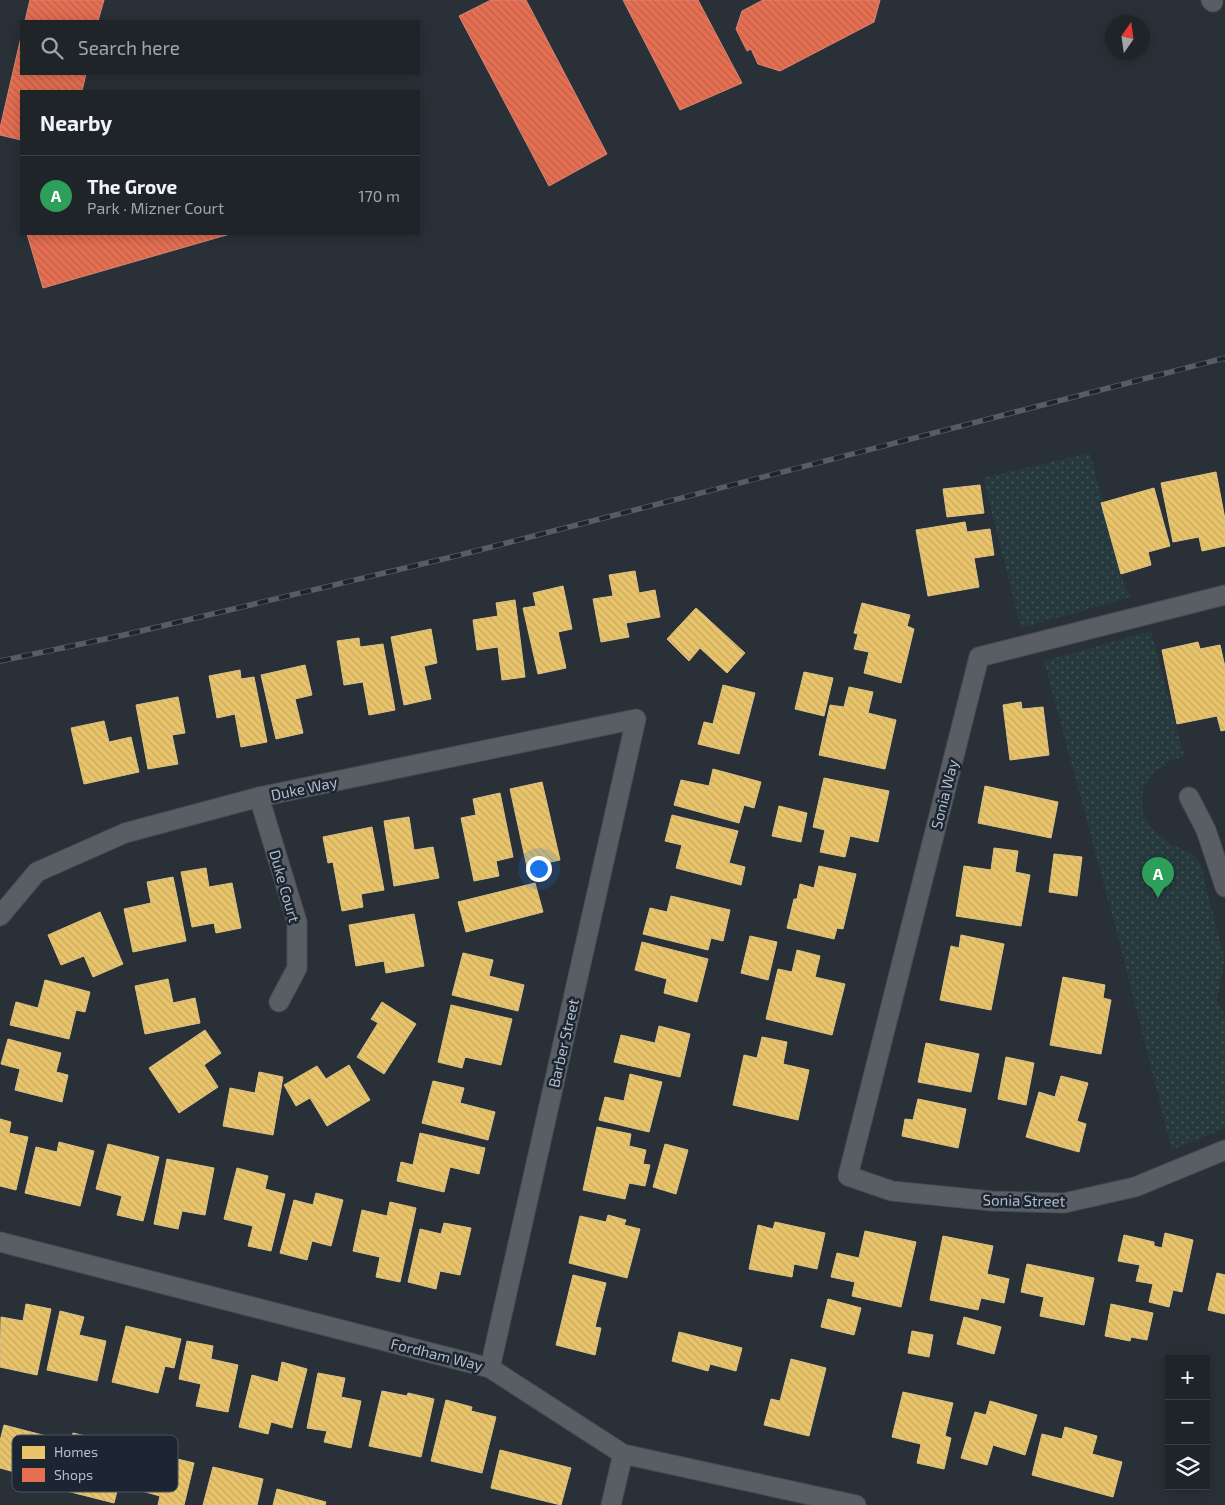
<!DOCTYPE html>
<html lang="en">
<head>
<meta charset="utf-8">
<style>
	body { margin:0; font-family:"Exo 2",sans-serif; background:#272c31; color:#f1f3f6 }
	.controls { position:absolute; right:15px; bottom:15px; display:grid; overflow:hidden; border-radius:0px; box-shadow:0 2px 12px #0003 }
	.controls button { width:45px; height:45px; display:grid; place-items:center; padding:0; border:0; border-bottom:1px solid #3c4146; background:#1f2429; color:#f1f3f6; font:25px sans-serif }
	.compass { position:absolute; left:1105px; top:15px; width:45px; height:45px; border-radius:50%; background:#1f2429; box-shadow:0 2px 12px #0003; rotate:13deg }
	.you { position:absolute; left:538px; top:868px; width:18px; height:18px; margin:-12px; border:4px solid #fff; border-radius:50%; background:#1a73e8; box-shadow:0 0 0 8px #1a73e833 }
	.badge { display:grid; place-items:center; width:32px; height:32px; border-radius:50%; background:#1a73e8; color:#fff; font-size:16px; font-weight:700 }
	.pin { position:absolute; translate:-50% -41px; filter:drop-shadow(0 1px 2px #0008) }
	.pin::after { content:''; position:absolute; top:26px; width:18px; height:15px; background:inherit; clip-path:polygon(0 0,100% 0,50% 100%) }
	.list { margin:0; padding:0; list-style:none }
	h2 { display:flex; justify-content:space-between; align-items:center; height:65px; margin:0; padding:0 20px; font-size:21px }
	h2 small { font-size:16px; font-weight:400; color:#a1a4a8 }
	.list li { display:grid; grid-template-columns:32px 1fr auto; gap:15px; align-items:center; box-sizing:border-box; height:80px; padding:0 20px; border-top:1px solid #3c4146 }
	.list b { display:block; font-size:19px; white-space:nowrap }
	.list p { margin:0; font-size:16px; white-space:nowrap; color:#a1a4a8 }
	.list em { font-size:16px; font-style:normal; color:#a1a4a8 }
	.icon { flex:none; width:28px; height:28px; fill:none; stroke:currentColor; stroke-width:2; stroke-linecap:round; stroke-linejoin:round }
	.map { position:relative; flex:none; width:1225px; height:1505px; overflow:hidden }
	.search { position:absolute; background:#1f2429; box-shadow:0 2px 12px #0003; left:20px; top:20px; width:400px; height:55px; display:flex; align-items:center; gap:12px; box-sizing:border-box; padding:0 18px; border-radius:0px; color:#a1a4a8; font-size:19px }
	.panel { position:absolute; background:#1f2429; box-shadow:0 2px 12px #0003; left:20px; top:90px; width:400px; height:145px; border-radius:0px }
	.map>svg:first-child { display:block }
	.park { fill:url(#park-dots) }
	.homes { fill:url(#homes-back-hatch); stroke:#d9c286 }
	.shops { fill:url(#shops-back-hatch); stroke:#d78675 }
	.lines { fill:none; stroke-linecap:round; stroke-linejoin:round }
	.street-casing { stroke:#474c52; stroke-width:21 }
	.street { stroke:#595e65; stroke-width:19 }
	.rail-casing { stroke:#585d62; stroke-width:5.5 }
	.rail { stroke:#1c2632; stroke-width:4; stroke-dasharray:11; stroke-linecap:butt }
	.labels { text-anchor:middle; dominant-baseline:central; stroke-width:5; stroke-linejoin:round; paint-order:stroke }
	.street-label { font-size:15px; fill:#b3bcc8; stroke:#1c2632 }
	.key { fill:#1c2632; stroke:#49535f; stroke-width:1 }
	.key-label { font-size:14px; fill:#b3bcc8 }
</style>
</head>
<body>
<div class="map">
<svg width="1225" height="1505" viewBox="0 0 1225 1505">
	<defs>
		<pattern id="park-dots" width="8" height="8" patternUnits="userSpaceOnUse" patternTransform="scale(1.25)"><rect width="8" height="8" fill="#263a3d"/><path d="M2 2h.1M6 6h.1" fill="none" stroke="#435558" stroke-width="1.8" stroke-linecap="round"/></pattern>
		<pattern id="homes-back-hatch" width="6" height="6" patternUnits="userSpaceOnUse" patternTransform="scale(1.25)"><rect width="6" height="6" fill="#e9c46a"/><path d="M-1 5l2 2M0 0l6 6M5-1l2 2" fill="none" stroke="#c5a861"/></pattern>
		<pattern id="shops-back-hatch" width="6" height="6" patternUnits="userSpaceOnUse" patternTransform="scale(1.25)"><rect width="6" height="6" fill="#e76f51"/><path d="M-1 5l2 2M0 0l6 6M5-1l2 2" fill="none" stroke="#bb614c"/></pattern>
	</defs>
	<rect width="100%" height="100%" fill="#293037"/>
	<g class="park">
		<path d="M 1090,453 L 1124,585 L 1131,597 L 1021,628 L 983,478 Z"/>
		<path d="M 1151,631 L 1184,756 L 1170,761 L 1152,774 L 1143,790 L 1142,811 L 1153,830 L 1172,845 L 1193,854 L 1200,863 L 1225,961 L 1217,1000 L 1225,1016 L 1225,1128 L 1172,1150 L 1121,948 L 1044,661 Z"/>
	</g>
	<g class="homes">
		<path d="M 1216,472 L 1225,519 L 1225,546 L 1202,551 L 1199,537 L 1173,542 L 1161,483 Z"/>
		<path d="M 980,485 L 984,513 L 947,517 L 943,489 Z"/>
		<path d="M 1154,488 L 1170,546 L 1148,552 L 1151,565 L 1121,574 L 1101,503 Z"/>
		<path d="M 965,522 L 967,532 L 990,529 L 994,555 L 974,558 L 979,587 L 928,596 L 916,530 Z"/>
		<path d="M 635,571 L 639,593 L 655,590 L 660,617 L 626,623 L 629,637 L 601,642 L 593,599 L 613,596 L 609,575 Z"/>
		<path d="M 563,586 L 572,629 L 558,632 L 566,668 L 538,674 L 523,608 L 536,606 L 533,593 Z"/>
		<path d="M 515,600 L 525,677 L 502,680 L 498,647 L 477,650 L 473,620 L 498,616 L 496,603 Z"/>
		<path d="M 862,603 L 910,615 L 907,626 L 914,629 L 901,683 L 864,673 L 869,652 L 854,649 L 858,634 L 854,633 Z"/>
		<path d="M 696,608 L 745,653 L 727,673 L 700,648 L 689,661 L 667,639 Z"/>
		<path d="M 431,629 L 437,663 L 424,666 L 431,699 L 404,705 L 391,637 Z"/>
		<path d="M 359,638 L 360,647 L 383,644 L 395,710 L 369,715 L 363,682 L 344,685 L 337,641 Z"/>
		<path d="M 1198,642 L 1200,649 L 1220,645 L 1225,667 L 1225,730 L 1221,731 L 1217,716 L 1177,724 L 1162,650 Z"/>
		<path d="M 305,665 L 312,695 L 295,699 L 303,733 L 276,739 L 261,675 Z"/>
		<path d="M 240,670 L 241,679 L 254,677 L 267,742 L 241,747 L 235,714 L 217,718 L 209,676 Z"/>
		<path d="M 804,672 L 833,678 L 824,716 L 795,709 Z"/>
		<path d="M 723,685 L 755,693 L 739,754 L 698,744 L 704,722 L 713,724 Z"/>
		<path d="M 849,687 L 873,692 L 868,713 L 896,720 L 885,769 L 819,755 L 830,705 L 844,707 Z"/>
		<path d="M 178,697 L 185,733 L 172,735 L 178,764 L 148,769 L 136,705 Z"/>
		<path d="M 1021,702 L 1022,709 L 1043,707 L 1049,755 L 1010,760 L 1003,705 Z"/>
		<path d="M 104,721 L 109,742 L 131,737 L 139,772 L 84,784 L 71,728 Z"/>
		<path d="M 713,769 L 761,782 L 754,808 L 744,805 L 739,823 L 674,805 L 681,780 L 709,786 Z"/>
		<path d="M 824,778 L 889,791 L 878,842 L 850,836 L 845,857 L 820,852 L 825,830 L 813,827 Z"/>
		<path d="M 542,782 L 560,860 L 527,867 L 510,789 Z"/>
		<path d="M 985,786 L 1058,802 L 1051,838 L 978,823 Z"/>
		<path d="M 500,793 L 513,857 L 496,861 L 499,876 L 474,881 L 461,818 L 476,815 L 473,799 Z"/>
		<path d="M 779,806 L 807,813 L 801,842 L 772,836 Z"/>
		<path d="M 672,815 L 738,831 L 729,863 L 745,867 L 741,885 L 676,868 L 682,845 L 665,841 Z"/>
		<path d="M 409,817 L 414,850 L 433,847 L 439,878 L 394,886 L 384,821 Z"/>
		<path d="M 372,827 L 384,890 L 361,894 L 363,907 L 342,911 L 333,862 L 328,863 L 323,837 Z"/>
		<path d="M 994,848 L 1018,851 L 1015,872 L 1030,875 L 1021,926 L 956,916 L 964,866 L 991,870 Z"/>
		<path d="M 1054,854 L 1082,857 L 1077,896 L 1049,892 Z"/>
		<path d="M 819,866 L 856,874 L 843,929 L 837,928 L 834,939 L 787,928 L 794,899 L 797,899 L 800,884 L 814,888 Z"/>
		<path d="M 206,868 L 209,887 L 232,883 L 241,928 L 216,933 L 214,923 L 192,927 L 181,872 Z"/>
		<path d="M 173,877 L 186,941 L 133,952 L 124,909 L 151,903 L 147,882 Z"/>
		<path d="M 535,883 L 543,912 L 466,932 L 458,902 Z"/>
		<path d="M 671,896 L 730,910 L 723,941 L 711,938 L 708,950 L 643,934 L 650,908 L 667,912 Z"/>
		<path d="M 100,912 L 123,964 L 93,977 L 84,956 L 61,965 L 48,935 Z"/>
		<path d="M 414,914 L 424,966 L 386,973 L 384,961 L 356,966 L 349,925 Z"/>
		<path d="M 961,935 L 1004,944 L 991,1010 L 940,1000 L 951,946 L 959,948 Z"/>
		<path d="M 750,936 L 777,942 L 768,980 L 741,973 Z"/>
		<path d="M 642,942 L 708,959 L 697,1002 L 664,993 L 667,979 L 635,970 Z"/>
		<path d="M 797,950 L 820,956 L 815,977 L 845,984 L 832,1035 L 766,1019 L 778,969 L 792,972 Z"/>
		<path d="M 463,953 L 493,960 L 489,976 L 524,985 L 518,1011 L 452,995 Z"/>
		<path d="M 1063,977 L 1105,985 L 1103,998 L 1111,1000 L 1101,1054 L 1050,1045 Z"/>
		<path d="M 168,979 L 173,1003 L 195,998 L 200,1023 L 145,1034 L 135,986 Z"/>
		<path d="M 45,980 L 90,992 L 85,1012 L 76,1010 L 69,1039 L 10,1025 L 16,1002 L 38,1008 Z"/>
		<path d="M 382,1002 L 416,1024 L 384,1074 L 357,1057 L 378,1023 L 371,1019 Z"/>
		<path d="M 451,1005 L 512,1019 L 501,1065 L 465,1057 L 462,1068 L 438,1062 Z"/>
		<path d="M 659,1026 L 690,1034 L 680,1077 L 614,1062 L 621,1035 L 655,1043 Z"/>
		<path d="M 205,1030 L 221,1053 L 204,1065 L 218,1087 L 179,1113 L 149,1068 Z"/>
		<path d="M 762,1037 L 787,1042 L 783,1064 L 809,1070 L 798,1120 L 733,1105 L 744,1055 L 757,1058 Z"/>
		<path d="M 8,1039 L 61,1053 L 56,1072 L 68,1075 L 62,1102 L 15,1090 L 20,1069 L 1,1064 Z"/>
		<path d="M 926,1043 L 979,1054 L 971,1092 L 918,1082 Z"/>
		<path d="M 1006,1057 L 1034,1063 L 1026,1105 L 998,1099 Z"/>
		<path d="M 349,1065 L 370,1100 L 327,1126 L 310,1098 L 296,1106 L 284,1085 L 317,1066 L 326,1079 Z"/>
		<path d="M 259,1072 L 283,1077 L 273,1135 L 223,1126 L 230,1088 L 255,1093 Z"/>
		<path d="M 630,1074 L 662,1082 L 649,1132 L 599,1120 L 605,1097 L 624,1101 Z"/>
		<path d="M 1061,1076 L 1088,1083 L 1077,1121 L 1086,1124 L 1079,1152 L 1026,1137 L 1039,1092 L 1055,1097 Z"/>
		<path d="M 433,1081 L 464,1088 L 460,1103 L 495,1112 L 488,1140 L 422,1123 Z"/>
		<path d="M 918,1099 L 966,1109 L 958,1148 L 902,1136 L 905,1119 L 913,1120 Z"/>
		<path d="M 0,1119 L 11,1122 L 9,1133 L 28,1137 L 16,1190 L 0,1186 Z"/>
		<path d="M 597,1127 L 631,1134 L 629,1146 L 646,1150 L 643,1164 L 650,1165 L 645,1186 L 629,1183 L 625,1199 L 583,1190 Z"/>
		<path d="M 420,1133 L 485,1148 L 479,1174 L 450,1167 L 444,1192 L 397,1181 L 401,1162 L 413,1165 Z"/>
		<path d="M 59,1142 L 94,1151 L 80,1206 L 25,1193 L 36,1147 L 57,1152 Z"/>
		<path d="M 108,1144 L 159,1157 L 143,1221 L 117,1215 L 122,1196 L 96,1189 Z"/>
		<path d="M 665,1144 L 688,1150 L 676,1194 L 653,1187 Z"/>
		<path d="M 167,1159 L 214,1168 L 205,1215 L 182,1211 L 178,1229 L 154,1224 Z"/>
		<path d="M 237,1168 L 268,1176 L 265,1189 L 285,1194 L 271,1251 L 248,1246 L 253,1226 L 224,1219 Z"/>
		<path d="M 316,1193 L 343,1200 L 331,1246 L 312,1241 L 307,1260 L 280,1253 L 294,1200 L 313,1205 Z"/>
		<path d="M 390,1202 L 416,1208 L 400,1282 L 376,1277 L 380,1257 L 353,1251 L 362,1210 L 387,1216 Z"/>
		<path d="M 608,1215 L 626,1220 L 624,1225 L 640,1229 L 627,1278 L 569,1263 L 580,1216 L 606,1222 Z"/>
		<path d="M 775,1222 L 825,1233 L 817,1269 L 794,1264 L 792,1277 L 749,1269 L 758,1225 L 773,1229 Z"/>
		<path d="M 444,1223 L 471,1228 L 460,1275 L 440,1271 L 436,1289 L 408,1282 L 420,1229 L 441,1234 Z"/>
		<path d="M 865,1231 L 916,1242 L 901,1307 L 852,1296 L 855,1282 L 831,1277 L 837,1253 L 859,1258 Z"/>
		<path d="M 1165,1233 L 1193,1240 L 1182,1292 L 1173,1290 L 1169,1307 L 1149,1302 L 1153,1284 L 1136,1281 L 1140,1265 L 1118,1261 L 1124,1235 L 1154,1242 L 1154,1246 L 1162,1248 Z"/>
		<path d="M 943,1236 L 993,1246 L 987,1274 L 1009,1279 L 1004,1303 L 981,1298 L 978,1310 L 930,1300 Z"/>
		<path d="M 1027,1264 L 1094,1278 L 1084,1325 L 1040,1316 L 1044,1297 L 1021,1292 Z"/>
		<path d="M 1217,1273 L 1225,1275 L 1225,1314 L 1208,1310 Z"/>
		<path d="M 573,1275 L 606,1283 L 595,1327 L 601,1328 L 595,1355 L 556,1345 Z"/>
		<path d="M 828,1299 L 861,1308 L 854,1335 L 821,1327 Z"/>
		<path d="M 26,1304 L 51,1309 L 37,1375 L 0,1367 L 1,1317 L 23,1321 Z"/>
		<path d="M 1111,1304 L 1153,1313 L 1147,1340 L 1131,1337 L 1130,1341 L 1105,1336 Z"/>
		<path d="M 60,1311 L 84,1317 L 79,1335 L 106,1341 L 97,1381 L 47,1370 Z"/>
		<path d="M 964,1317 L 1001,1327 L 994,1354 L 957,1344 Z"/>
		<path d="M 126,1326 L 181,1339 L 174,1368 L 165,1366 L 158,1393 L 112,1382 Z"/>
		<path d="M 912,1331 L 933,1335 L 929,1357 L 908,1353 Z"/>
		<path d="M 679,1332 L 742,1348 L 736,1371 L 710,1364 L 708,1371 L 672,1361 Z"/>
		<path d="M 187,1341 L 213,1346 L 211,1359 L 238,1365 L 228,1412 L 196,1406 L 201,1384 L 179,1379 Z"/>
		<path d="M 791,1359 L 826,1368 L 809,1436 L 764,1425 L 771,1399 L 780,1401 Z"/>
		<path d="M 282,1362 L 307,1369 L 292,1428 L 271,1422 L 268,1434 L 239,1427 L 252,1375 L 278,1382 Z"/>
		<path d="M 318,1373 L 345,1378 L 341,1397 L 361,1401 L 351,1448 L 324,1442 L 327,1431 L 307,1428 Z"/>
		<path d="M 382,1391 L 407,1396 L 408,1393 L 434,1399 L 421,1457 L 369,1446 Z"/>
		<path d="M 903,1392 L 953,1403 L 945,1436 L 951,1438 L 944,1469 L 917,1463 L 921,1444 L 892,1437 Z"/>
		<path d="M 446,1400 L 472,1407 L 471,1411 L 496,1417 L 482,1473 L 431,1461 Z"/>
		<path d="M 990,1401 L 1037,1415 L 1025,1455 L 993,1445 L 987,1465 L 961,1458 L 975,1412 L 986,1415 Z"/>
		<path d="M 4,1425 L 54,1438 L 42,1486 L 20,1480 L 22,1474 L 0,1468 L 0,1441 Z"/>
		<path d="M 1065,1427 L 1097,1436 L 1092,1454 L 1122,1462 L 1113,1497 L 1032,1475 L 1042,1434 L 1062,1439 Z"/>
		<path d="M 73,1433 L 106,1441 L 99,1469 L 121,1475 L 114,1503 L 59,1489 Z"/>
		<path d="M 500,1450 L 571,1468 L 561,1505 L 491,1488 Z"/>
		<path d="M 144,1451 L 194,1463 L 184,1505 L 158,1505 L 160,1496 L 135,1489 Z"/>
		<path d="M 213,1467 L 263,1479 L 257,1505 L 203,1505 Z"/>
		<path d="M 277,1489 L 326,1502 L 325,1505 L 273,1505 Z"/>
	</g>
	<g class="shops">
		<path d="M 30,0 L 104,0 L 98,21 L 25,21 Z"/>
		<path d="M 491,0 L 526,0 L 607,154 L 549,186 L 459,16 Z"/>
		<path d="M 623,0 L 698,0 L 742,83 L 680,110 Z"/>
		<path d="M 763,0 L 880,0 L 874,22 L 780,71 L 758,64 L 751,49 L 747,51 L 736,29 L 742,11 Z"/>
		<path d="M 21,37 L 21,74 L 86,74 L 82,91 L 21,91 L 21,140 L 0,135 L 0,128 Z"/>
		<path d="M 27,234 L 230,234 L 43,288 Z"/>
	</g>
	<g class="lines">
		<defs>
			<g id="street">
				<path d="M 1211,0 L 1213,2"/>
				<path d="M 1225,595 L 979,657 L 848,1176 L 892,1191 L 992,1201 L 1064,1203 L 1135,1187 L 1225,1150"/>
				<path d="M 259,797 L 297,922 L 297,968 L 279,1002"/>
				<path d="M 1189,797 L 1206,830 L 1225,887"/>
				<path d="M 0,916 L 37,872 L 125,833 L 259,797 L 636,719 L 490,1368"/>
				<path d="M 0,1242 L 490,1368 L 623,1454 L 856,1505"/>
				<path d="M 611,1505 L 623,1454"/>
			</g>
		</defs>
		<use href="#street" class="street-casing"/>
		<use href="#street" class="street"/>
		<defs>
			<path id="rail" d="M 0,661 L 124,635 L 460,555 L 1225,358"/>
		</defs>
		<use href="#rail" class="rail-casing"/>
		<use href="#rail" class="rail"/>
	</g>
	<g class="labels">
		<g class="street-label">
			<text transform="translate(304 788) rotate(-12)">Duke Way</text>
			<text transform="translate(944 794) rotate(-76)">Sonia Way</text>
			<text transform="translate(285 886) rotate(74)">Duke Court</text>
			<text transform="translate(563 1043) rotate(-77)">Barber Street</text>
			<text transform="translate(1024 1200) rotate(1)">Sonia Street</text>
			<text transform="translate(437 1354) rotate(14)">Fordham Way</text>
		</g>
	</g>
	<rect x="12" y="1435" width="166" height="57" rx="8" class="key"/>
	<rect x="22" y="1446" width="23" height="13" fill="#e9c46a"/>
	<rect x="22" y="1468" width="23" height="14" fill="#e76f51"/>
	<g class="key-label">
		<text x="54" y="1457">Homes</text>
		<text x="54" y="1480">Shops</text>
	</g>
</svg>
<div class="controls">
<button>+</button>
<button>−</button>
<button><svg class="icon" aria-label="layers" viewBox="0 0 24 24"><path d="M12 4l9 5-9 5-9-5zM3 14l9 5 9-5"/></svg></button>
</div>
<svg class="compass" viewBox="-18 -18 36 36"><path d="M0-13l5 13h-10z" fill="#e53935"/><path d="M0 13l5-13h-10z" fill="#a1a4a8"/></svg>
<div class="you"></div>
<div class="pin badge" style="left:1158px;top:898px;background:#2e9e5b">A</div>
<div class="search"><svg class="icon" aria-label="search" viewBox="0 0 24 24"><circle cx="10" cy="10" r="6"/><path d="M15 15l6 6"/></svg>Search here</div>
<section class="panel">
<h2>Nearby<small></small></h2>
<ul class="list">
<li><span class="badge" style="background:#2e9e5b">A</span><div><b>The Grove</b><p>Park · Mizner Court</p></div><em>170 m</em></li>
</ul>
</section>
</div>
</body>
</html>
